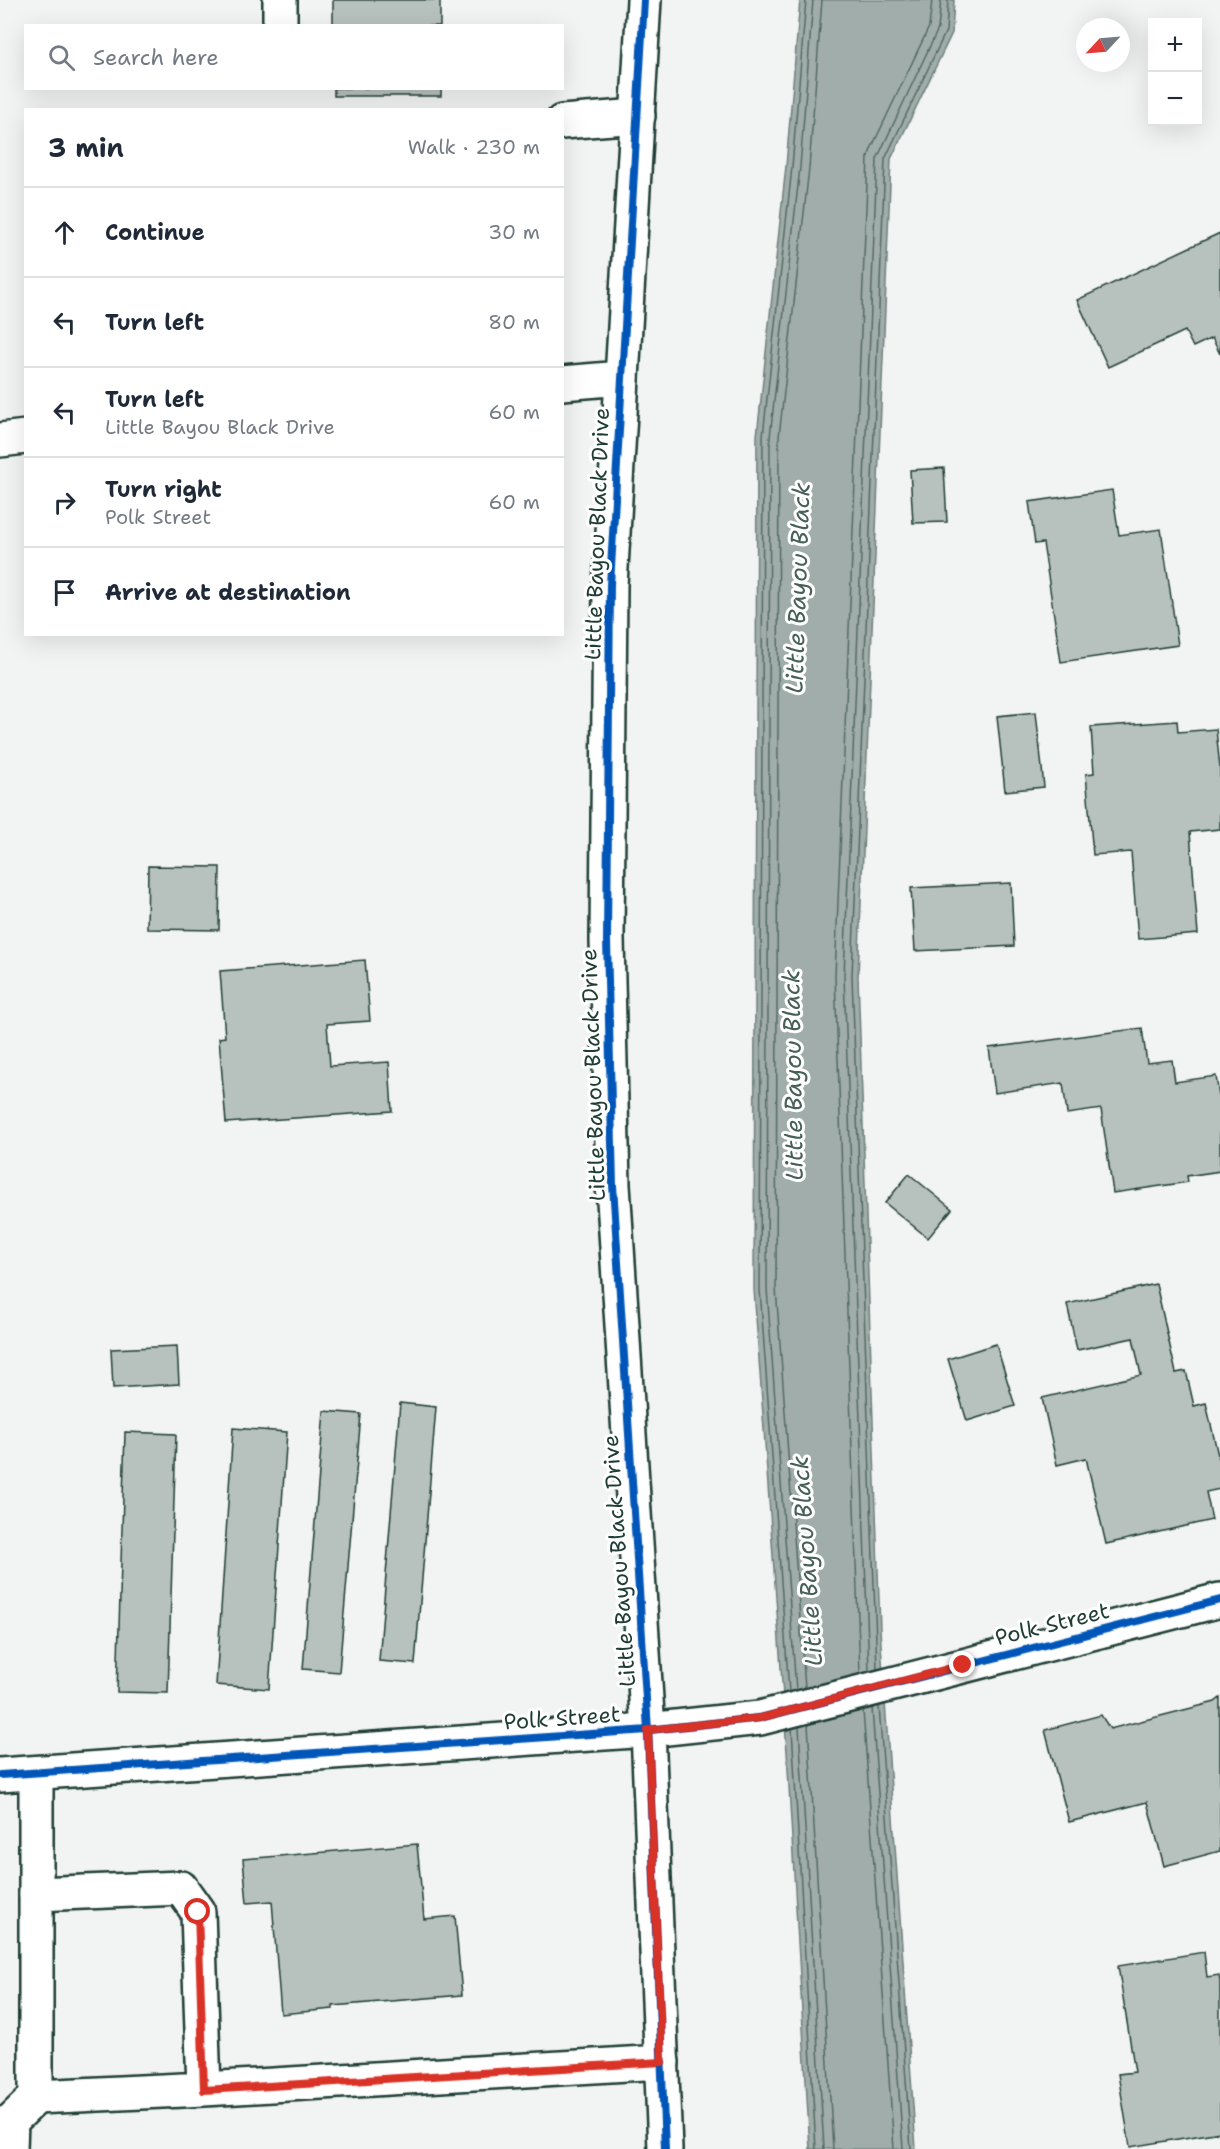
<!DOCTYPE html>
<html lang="en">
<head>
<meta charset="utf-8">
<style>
	body { margin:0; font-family:"Shantell Sans",sans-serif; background:#f2f2f3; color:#1f2937 }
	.controls { position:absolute; right:18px; top:18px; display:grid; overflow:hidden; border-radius:0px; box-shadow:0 6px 24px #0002 }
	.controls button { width:54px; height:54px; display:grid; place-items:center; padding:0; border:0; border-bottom:2px solid #e0e1e3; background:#fff; color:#1f2937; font:30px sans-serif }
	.compass { position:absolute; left:1076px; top:18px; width:54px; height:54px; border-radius:50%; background:#fff; box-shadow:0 6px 24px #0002; rotate:244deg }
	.stop { position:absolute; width:18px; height:18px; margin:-14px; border:4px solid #d93025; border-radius:50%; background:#fff }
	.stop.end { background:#d93025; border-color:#fff; box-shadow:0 2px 6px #0008 }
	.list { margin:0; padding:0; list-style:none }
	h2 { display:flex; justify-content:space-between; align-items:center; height:78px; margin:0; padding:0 24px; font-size:26px }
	h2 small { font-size:20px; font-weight:400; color:#747a83 }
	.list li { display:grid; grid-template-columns:39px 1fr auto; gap:18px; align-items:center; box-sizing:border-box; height:90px; padding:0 24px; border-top:2px solid #e0e1e3 }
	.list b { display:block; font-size:22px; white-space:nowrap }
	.list p { margin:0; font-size:20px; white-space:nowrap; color:#747a83 }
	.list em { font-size:20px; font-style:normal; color:#747a83 }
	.icon { flex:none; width:33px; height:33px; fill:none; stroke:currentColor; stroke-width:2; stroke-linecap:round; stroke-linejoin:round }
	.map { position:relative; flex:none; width:1220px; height:2149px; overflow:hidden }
	.search { position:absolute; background:#fff; box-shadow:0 6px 24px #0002; left:24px; top:24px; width:540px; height:66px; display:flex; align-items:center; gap:15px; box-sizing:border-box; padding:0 21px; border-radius:0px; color:#747a83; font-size:22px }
	.panel { position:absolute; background:#fff; box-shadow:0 6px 24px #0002; left:24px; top:108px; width:540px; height:528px; border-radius:0px }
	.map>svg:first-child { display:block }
	.water { fill:#a1adaa; stroke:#6d807b; stroke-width:1.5 }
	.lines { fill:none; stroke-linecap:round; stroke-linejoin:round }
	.shore { stroke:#536a63; stroke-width:1.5 }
	.building { fill:#b7c1bd; stroke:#1f3d34; stroke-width:1.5 }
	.minor-casing { stroke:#1f3d34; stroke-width:38 }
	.major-casing { stroke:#1f3d34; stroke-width:38 }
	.minor { stroke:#fff; stroke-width:33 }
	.major { stroke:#fff; stroke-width:33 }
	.cycleway-casing { stroke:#fff; stroke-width:11 }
	.cycleway { stroke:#0057b8; stroke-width:8 }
	.route { stroke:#d93025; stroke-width:8 }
	.labels { text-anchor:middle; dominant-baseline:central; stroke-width:6; stroke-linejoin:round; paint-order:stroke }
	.street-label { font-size:22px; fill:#1f3d34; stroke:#fff }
	.water-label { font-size:24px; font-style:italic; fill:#465f57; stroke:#fff }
</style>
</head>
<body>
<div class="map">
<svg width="1220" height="2149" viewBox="0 0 1220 2149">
	<rect width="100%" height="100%" fill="#f2f3f3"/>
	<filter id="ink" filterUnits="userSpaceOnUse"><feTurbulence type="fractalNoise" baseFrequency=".0167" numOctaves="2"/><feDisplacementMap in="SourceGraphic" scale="12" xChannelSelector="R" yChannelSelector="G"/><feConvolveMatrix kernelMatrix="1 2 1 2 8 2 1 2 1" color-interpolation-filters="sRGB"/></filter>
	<g filter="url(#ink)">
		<path class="water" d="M 800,0 L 954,0 L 952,33 L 891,159 L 858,977 L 880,1630 L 916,2149 L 810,2149 L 787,1752 L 754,1289 L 757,436 L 786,166 Z"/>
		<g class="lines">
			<g class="shore">
				<path d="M 877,1669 L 852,976 L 885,159 L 946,31 L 948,0"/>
				<path d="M 869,1671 L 844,976 L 877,159 L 938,29 L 941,0"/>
				<path d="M 860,1674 L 835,976 L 868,158 L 871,149 L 929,27 L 932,0"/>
				<path d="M 805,1688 L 776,1288 L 779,437 L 809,168 L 822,0"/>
				<path d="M 796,1690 L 767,1289 L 770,437 L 800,167 L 813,0"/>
				<path d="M 789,1692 L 760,1289 L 763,436 L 792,167 L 806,0"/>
				<path d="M 879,1706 L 911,2149"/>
				<path d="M 872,1708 L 903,2149"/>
				<path d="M 863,1710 L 894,2149"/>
				<path d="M 808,1724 L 833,2149"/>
				<path d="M 799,1727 L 824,2149"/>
				<path d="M 792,1728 L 816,2149"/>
			</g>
		</g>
		<g class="building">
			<rect x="333" y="0" width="107" height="26"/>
			<rect x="334" y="88" width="107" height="8"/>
			<path d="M 1220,233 L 1220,354 L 1212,338 L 1193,347 L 1185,331 L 1108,367 L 1077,300 Z"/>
			<path d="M 944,468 L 947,522 L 913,523 L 910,470 Z"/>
			<path d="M 1112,490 L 1119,535 L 1161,529 L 1178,645 L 1061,662 L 1043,543 L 1035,544 L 1029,502 Z"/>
			<path d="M 1036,712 L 1044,787 L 1005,791 L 997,716 Z"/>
			<path d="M 1177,721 L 1178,732 L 1216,729 L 1220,768 L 1220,829 L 1190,832 L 1198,934 L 1138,939 L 1131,852 L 1093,855 L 1086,774 L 1094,773 L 1091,727 Z"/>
			<path d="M 148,866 L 220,867 L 219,930 L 147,929 Z"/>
			<path d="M 1011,883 L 1014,946 L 915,951 L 911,888 Z"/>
			<path d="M 365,960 L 370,1021 L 327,1024 L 330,1066 L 389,1062 L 392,1111 L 226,1123 L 219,1038 L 225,1037 L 220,971 Z"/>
			<path d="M 1142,1028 L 1147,1063 L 1172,1060 L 1175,1082 L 1216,1076 L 1220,1103 L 1220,1171 L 1187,1176 L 1188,1182 L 1113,1193 L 1101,1109 L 1067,1114 L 1063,1083 L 995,1093 L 989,1048 Z"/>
			<path d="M 909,1174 L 952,1209 L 928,1238 L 885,1203 Z"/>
			<path d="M 1156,1284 L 1176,1373 L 1186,1371 L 1194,1406 L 1206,1403 L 1220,1464 L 1220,1489 L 1206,1492 L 1212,1520 L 1106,1544 L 1086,1458 L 1057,1465 L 1042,1398 L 1141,1375 L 1133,1338 L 1077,1350 L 1067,1304 Z"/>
			<path d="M 996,1344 L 1015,1406 L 967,1421 L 948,1359 Z"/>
			<path d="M 177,1346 L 179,1384 L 113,1388 L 111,1349 Z"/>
			<path d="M 400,1403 L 436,1407 L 415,1664 L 379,1661 Z"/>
			<path d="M 324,1411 L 361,1414 L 339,1672 L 303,1669 Z"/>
			<path d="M 233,1428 L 287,1432 L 269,1689 L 216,1685 Z"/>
			<path d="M 125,1432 L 176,1434 L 168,1693 L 117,1692 Z"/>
			<path d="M 1220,1698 L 1220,1851 L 1164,1866 L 1147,1802 L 1069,1822 L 1045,1730 L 1101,1715 L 1110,1729 L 1215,1702 Z"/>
			<path d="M 417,1844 L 424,1919 L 455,1916 L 462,1995 L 333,2006 L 333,2009 L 281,2014 L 272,1901 L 247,1903 L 243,1859 Z"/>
			<path d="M 1204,1952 L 1207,1977 L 1219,1975 L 1220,1981 L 1220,2132 L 1130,2147 L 1118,2074 L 1135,2072 L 1118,1966 Z"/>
		</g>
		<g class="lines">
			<defs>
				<g id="minor">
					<path d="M 280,0 L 280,26"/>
					<path d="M 562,122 L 638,116"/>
					<path d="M 562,383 L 622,378"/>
					<path d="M 0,440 L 26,437"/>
					<path d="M 0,1775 L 648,1730 L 760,1718 L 1220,1600"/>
					<path d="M 36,1894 L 36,1773"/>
					<path d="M 204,2089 L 198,1912 L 181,1888 L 36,1894 L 36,2097 L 204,2089 L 662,2062"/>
					<path d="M 10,2149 L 11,2121 L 36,2097"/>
				</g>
				<path id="major" d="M 644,0 L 610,585 L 607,940 L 613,1185 L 648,1730 L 665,2149"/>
			</defs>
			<use href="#minor" class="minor-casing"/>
			<use href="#major" class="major-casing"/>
			<use href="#minor" class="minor"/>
			<use href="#major" class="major"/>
			<defs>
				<g id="cycleway">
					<path d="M 644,0 L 610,585 L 607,940 L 613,1185 L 648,1730 L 665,2149"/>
					<path d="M 0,1775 L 648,1730 L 760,1718 L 1220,1600"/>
				</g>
			</defs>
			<use href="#cycleway" class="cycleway-casing"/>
			<use href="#cycleway" class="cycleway"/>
		</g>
	</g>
	<g class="lines" filter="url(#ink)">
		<path class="route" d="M 198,1912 L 204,2090 L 662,2062 L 648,1730 L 760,1718 L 963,1665"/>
	</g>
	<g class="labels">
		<g class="street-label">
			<text transform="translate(597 534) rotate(-88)">Little Bayou Black Drive</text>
			<text transform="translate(593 1075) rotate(-92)">Little Bayou Black Drive</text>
			<text transform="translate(619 1561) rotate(-94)">Little Bayou Black Drive</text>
			<text transform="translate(1052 1624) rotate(-14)">Polk Street</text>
			<text transform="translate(562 1718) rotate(-4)">Polk Street</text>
		</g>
		<g class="water-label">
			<text transform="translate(798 588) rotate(-88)">Little Bayou Black</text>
			<text transform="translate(793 1075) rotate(-91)">Little Bayou Black</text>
			<text transform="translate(807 1561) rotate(-94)">Little Bayou Black</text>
		</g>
	</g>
</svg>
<div class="controls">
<button>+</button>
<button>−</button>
</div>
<svg class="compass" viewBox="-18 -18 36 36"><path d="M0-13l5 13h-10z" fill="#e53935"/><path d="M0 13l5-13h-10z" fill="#747a83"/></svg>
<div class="stop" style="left:198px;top:1912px"></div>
<div class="stop end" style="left:963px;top:1665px"></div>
<div class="search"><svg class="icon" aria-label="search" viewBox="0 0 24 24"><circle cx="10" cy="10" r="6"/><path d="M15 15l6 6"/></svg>Search here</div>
<section class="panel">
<h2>3 min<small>Walk · 230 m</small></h2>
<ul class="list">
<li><svg class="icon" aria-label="ahead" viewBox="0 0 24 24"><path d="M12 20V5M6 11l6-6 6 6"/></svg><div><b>Continue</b></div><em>30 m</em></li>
<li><svg class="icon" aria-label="left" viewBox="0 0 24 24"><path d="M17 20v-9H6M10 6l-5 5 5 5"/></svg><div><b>Turn left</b></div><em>80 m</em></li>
<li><svg class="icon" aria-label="left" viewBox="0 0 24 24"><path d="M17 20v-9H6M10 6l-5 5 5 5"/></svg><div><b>Turn left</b><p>Little Bayou Black Drive</p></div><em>60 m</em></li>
<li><svg class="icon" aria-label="right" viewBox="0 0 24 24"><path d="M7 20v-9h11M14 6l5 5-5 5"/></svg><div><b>Turn right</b><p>Polk Street</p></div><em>60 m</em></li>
<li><svg class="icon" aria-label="arrive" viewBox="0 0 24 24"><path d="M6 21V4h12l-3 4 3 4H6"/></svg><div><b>Arrive at destination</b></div></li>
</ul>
</section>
</div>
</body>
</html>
